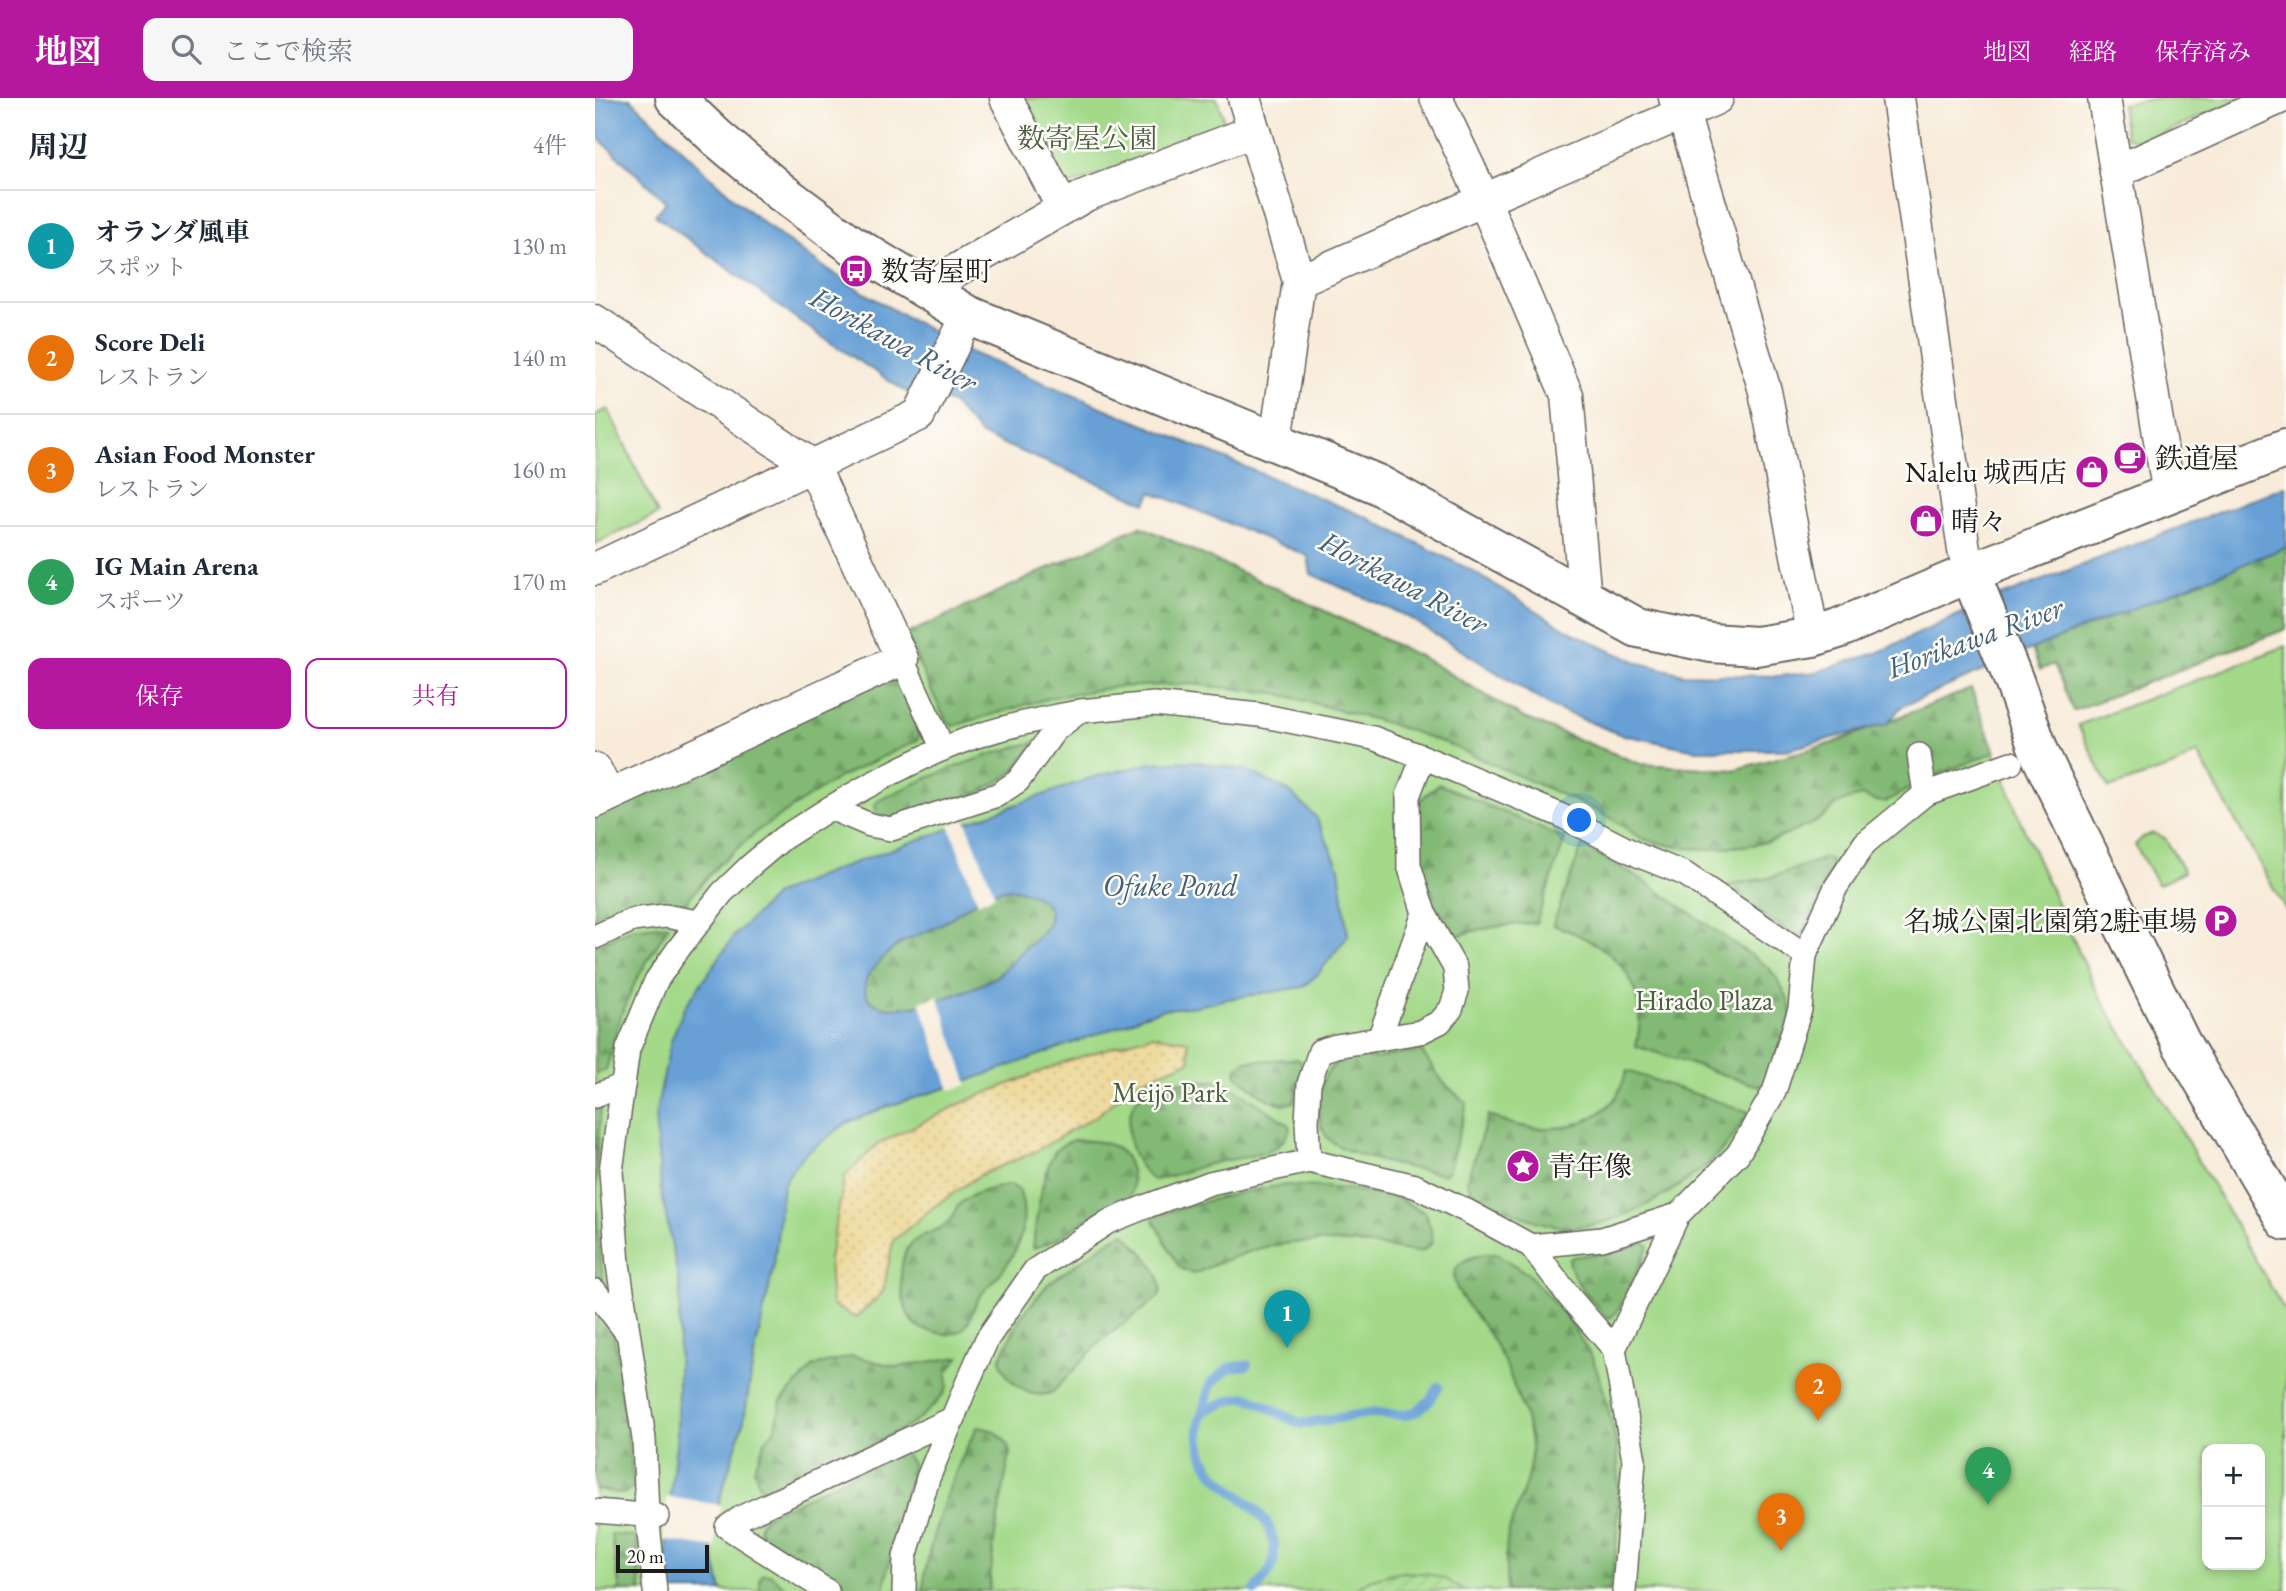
<!DOCTYPE html>
<html lang="ja">
<head>
<meta charset="utf-8">
<style>
	body { margin:0; font-family:"EB Garamond","Noto Serif JP",serif; background:#f6f6f7; color:#1f2937 }
	.controls { position:absolute; right:21px; bottom:21px; display:grid; overflow:hidden; border-radius:14px; box-shadow:0 4px 10px #0003 }
	.controls button { width:63px; height:63px; display:grid; place-items:center; padding:0; border:0; border-bottom:2px solid #e0e1e3; background:#fff; color:#1f2937; font:35px sans-serif }
	.scale { position:absolute; left:21px; bottom:18px; width:93px; box-sizing:border-box; padding-left:7px; border:4px solid #1c1c1c; border-top:0; font-size:19px; line-height:24px; white-space:nowrap; color:#1c1c1c; -webkit-text-stroke:5px #fdfcf7; paint-order:stroke }
	.you { position:absolute; left:985px; top:723px; width:24px; height:24px; margin:-18px; border:5px solid #fff; border-radius:50%; background:#1a73e8; box-shadow:0 0 0 10px #1a73e833 }
	.badge { display:grid; place-items:center; width:46px; height:46px; border-radius:50%; background:#b5179e; color:#fff; font-size:23px; font-weight:700 }
	.pin { position:absolute; translate:-50% -58px; filter:drop-shadow(0 2px 4px #0008) }
	.pin::after { content:''; position:absolute; top:37px; width:24px; height:21px; background:inherit; clip-path:polygon(0 0,100% 0,50% 100%) }
	.list { margin:0; padding:0; list-style:none }
	h2 { display:flex; justify-content:space-between; align-items:center; height:91px; margin:0; padding:0 28px; font-size:30px }
	h2 small { font-size:23px; font-weight:400; color:#747a83 }
	.list li { display:grid; grid-template-columns:46px 1fr auto; gap:21px; align-items:center; box-sizing:border-box; height:112px; padding:0 28px; border-top:2px solid #e0e1e3 }
	.list b { display:block; font-size:26px; white-space:nowrap }
	.list p { margin:0; font-size:23px; white-space:nowrap; color:#747a83 }
	.list em { font-size:23px; font-style:normal; color:#747a83 }
	.actions { display:flex; gap:14px; padding:21px 28px }
	.actions a { flex:1; padding:16px 0; border:2px solid #b5179e; border-radius:14px; text-align:center; font-size:24px; color:#b5179e }
	.actions .main { background:#b5179e; color:#fff }
	.icon { flex:none; width:38px; height:38px; fill:none; stroke:currentColor; stroke-width:2; stroke-linecap:round; stroke-linejoin:round }
	.map { position:relative; flex:none; width:1691px; height:1493px; overflow:hidden }
	header { display:flex; align-items:center; gap:42px; box-sizing:border-box; height:98px; padding:0 35px; background:#b5179e; color:#fff }
	header strong { font-size:33px }
	nav { display:flex; gap:38px; margin-inline-start:auto; font-size:24px }
	.search { width:490px; height:63px; background:#f6f6f7; display:flex; align-items:center; gap:18px; box-sizing:border-box; padding:0 24px; border-radius:14px; color:#747a83; font-size:26px }
	main { display:flex }
	aside { flex:1; background:#fff }
	.map>svg:first-child { display:block }
	.green { fill:#a3d989; stroke:#607a52; stroke-width:2; fill-rule:evenodd }
	.forest { fill:url(#forest-firs); stroke:#4f6a48; stroke-width:2 }
	.sand { fill:url(#sand-dots); stroke:#857b5d; stroke-width:2 }
	.garden { fill:url(#garden-furrows); stroke:#607a52; stroke-width:2 }
	.water { fill:#67a0d6; stroke:#425e79; stroke-width:2; fill-rule:evenodd }
	.pier { fill:#f8ebd9 }
	.lines { fill:none; stroke-linecap:round; stroke-linejoin:round }
	.stream { stroke:#67a0d6; stroke-width:10 }
	.pedestrian-casing { stroke:#69645e; stroke-width:26 }
	.minor-casing { stroke:#69645e; stroke-width:35 }
	.tertiary-casing { stroke:#69645e; stroke-width:42 }
	.pedestrian { stroke:#fff; stroke-width:23 }
	.minor { stroke:#fff; stroke-width:32 }
	.tertiary { stroke:#fff; stroke-width:38 }
	.labels { text-anchor:middle; dominant-baseline:central; stroke-width:5; stroke-linejoin:round; paint-order:stroke }
	.park-label { font-size:28px; fill:#4b5e42; stroke:#fdfcf7 }
	.poi-label { font-size:28px; fill:#1c1c1c; stroke:#fdfcf7; text-anchor:start }
	.water-label { font-size:30px; font-style:italic; fill:#425e79; stroke:#fdfcf7 }
</style>
</head>
<body>
<header>
<strong>地図</strong>
<div class="search"><svg class="icon" aria-label="search" viewBox="0 0 24 24"><circle cx="10" cy="10" r="6"/><path d="M15 15l6 6"/></svg>ここで検索</div>
<nav><a>地図</a><a>経路</a><a>保存済み</a></nav>
</header>
<main>
<aside>
<h2>周辺<small>4件</small></h2>
<ul class="list">
<li><span class="badge" style="background:#0f9aa8">1</span><div><b>オランダ風車</b><p>スポット</p></div><em>130 m</em></li>
<li><span class="badge" style="background:#e8710a">2</span><div><b>Score Deli</b><p>レストラン</p></div><em>140 m</em></li>
<li><span class="badge" style="background:#e8710a">3</span><div><b>Asian Food Monster</b><p>レストラン</p></div><em>160 m</em></li>
<li><span class="badge" style="background:#2e9e5b">4</span><div><b>IG Main Arena</b><p>スポーツ</p></div><em>170 m</em></li>
</ul>
<div class="actions"><a class="main">保存</a><a>共有</a></div>
</aside>
<div class="map">
<svg width="1691" height="1493" viewBox="0 0 1691 1493">
	<defs>
		<pattern id="forest-firs" width="22" height="20" patternUnits="userSpaceOnUse" patternTransform="scale(1.75)"><rect width="22" height="20" fill="#82b975"/><path d="M5 1l3.5 6h-7zM16 11l3.5 6h-7z" fill="#709e65"/></pattern>
		<pattern id="sand-dots" width="8" height="8" patternUnits="userSpaceOnUse" patternTransform="scale(1.75)"><rect width="8" height="8" fill="#eeda9e"/><path d="M2 2h.1M6 6h.1" fill="none" stroke="#ccba88" stroke-width="1.8" stroke-linecap="round"/></pattern>
		<pattern id="garden-furrows" width="10" height="10" patternUnits="userSpaceOnUse" patternTransform="scale(1.75)"><rect width="10" height="10" fill="#a3d989"/><path d="M-1 1l2-2M0 10L10 0M9 11l2-2" fill="none" stroke="#8cba76"/></pattern>
	</defs>
	<rect width="100%" height="100%" fill="#fdfcf7"/>
	<filter id="ink" filterUnits="userSpaceOnUse"><feTurbulence type="fractalNoise" baseFrequency=".0143" numOctaves="2"/><feDisplacementMap in="SourceGraphic" scale="14" xChannelSelector="R" yChannelSelector="G"/><feConvolveMatrix kernelMatrix="1 2 1 2 8 2 1 2 1" color-interpolation-filters="sRGB"/></filter>
	<filter id="wash" filterUnits="userSpaceOnUse"><feTurbulence type="fractalNoise" baseFrequency=".00686" numOctaves="4" result="noise"/><feDisplacementMap in="SourceGraphic" scale="28" xChannelSelector="R" yChannelSelector="G"/><feGaussianBlur stdDeviation="1.57" result="paint"/><feColorMatrix in="noise" values="0 0 0 0 0 0 0 0 0 0 0 0 0 0 0 0 0 1.4 0 .05"/><feComposite in="paint" operator="in"/></filter>
	<g filter="url(#wash)">
		<rect width="100%" height="100%" fill="#f8ebd9"/>
		<g class="green">
			<path d="M 427,0 L 622,0 L 631,30 L 475,87 L 471,86 Z"/>
			<path d="M 1565,0 L 1648,0 L 1548,44 L 1531,39 L 1526,6 Z"/>
			<path d="M 13,311 L 63,416 L 0,446 L 0,317 Z"/>
			<path d="M 545,428 L 715,506 L 828,560 L 929,620 L 1045,666 L 1138,672 L 1238,645 L 1376,591 L 1427,727 L 1502,894 L 1587,1034 L 1691,1215 L 1691,1493 L 0,1493 L 0,719 L 322,563 L 310,537 ZM 1612,1351 L 1665,1351 L 1665,1467 L 1612,1467 Z"/>
			<path d="M 1691,548 L 1691,812 L 1602,655 L 1579,668 L 1514,690 L 1483,627 Z"/>
			<path d="M 1558,735 L 1570,740 L 1589,774 L 1563,787 L 1540,747 L 1548,739 Z"/>
		</g>
		<g class="forest">
			<path d="M 545,428 L 715,506 L 828,560 L 929,620 L 1045,666 L 1138,672 L 1238,645 L 1376,591 L 1400,654 L 1332,681 L 1290,704 L 1280,703 L 1267,698 L 1251,702 L 1243,706 L 1221,724 L 1179,742 L 1158,747 L 1115,751 L 1087,750 L 1047,741 L 1014,719 L 994,709 L 850,645 L 792,625 L 681,595 L 595,586 L 520,589 L 458,599 L 358,628 L 351,623 L 310,537 Z"/>
			<path d="M 1691,449 L 1691,531 L 1478,613 L 1459,566 L 1445,572 L 1437,551 Z"/>
			<path d="M 289,579 L 303,583 L 325,633 L 323,642 L 243,680 L 165,731 L 124,766 L 85,810 L 0,828 L 0,719 Z"/>
			<path d="M 440,644 L 417,675 L 385,694 L 295,721 L 285,718 L 280,713 L 280,706 L 283,703 C 333,678 386,657 440,644 Z"/>
			<path d="M 844,686 L 970,741 L 941,825 C 913,826 889,829 862,838 L 835,802 L 827,784 L 821,714 L 826,701 Z"/>
			<path d="M 987,748 L 1046,781 L 1173,869 C 1185,883 1193,898 1197,916 L 1169,990 L 1041,948 C 1057,880 1017,847 958,827 Z"/>
			<path d="M 1230,760 L 1236,762 L 1237,769 L 1210,831 L 1206,836 L 1199,837 L 1135,796 L 1132,790 L 1137,786 L 1174,780 Z"/>
			<path d="M 413,790 C 432,793 464,801 452,828 C 448,836 437,844 430,851 C 421,859 413,870 403,877 C 386,889 364,895 344,902 C 326,907 280,920 271,895 C 268,888 270,881 275,875 C 284,863 296,850 309,843 C 322,836 336,833 348,825 C 370,811 387,795 413,790 Z"/>
			<path d="M 74,827 L 41,882 L 26,917 L 11,972 L 0,976 L 0,848 L 35,831 Z"/>
			<path d="M 824,950 L 849,985 L 872,1006 L 853,1074 L 849,1076 C 821,1071 758,1061 736,1043 C 724,1033 722,1013 724,998 C 726,984 732,970 745,963 C 757,956 769,961 782,960 C 796,958 810,954 824,950 Z"/>
			<path d="M 701,961 L 705,962 L 708,969 L 699,1004 C 679,1012 660,991 644,980 L 641,976 L 642,969 L 652,963 Z"/>
			<path d="M 1032,973 L 1154,1014 C 1146,1026 1139,1039 1130,1049 C 1097,1085 1025,1130 975,1129 C 952,1129 929,1119 908,1110 C 894,1104 875,1099 872,1082 L 893,1017 C 932,1036 987,1037 1018,1003 C 1025,996 1028,982 1032,973 Z"/>
			<path d="M 590,983 L 619,983 L 633,986 L 693,1026 L 695,1030 C 693,1038 685,1047 678,1051 C 663,1059 635,1061 618,1065 C 597,1070 579,1079 558,1082 C 528,1059 521,1002 562,985 C 570,982 581,983 590,983 Z"/>
			<path d="M 6,1010 C 0,1067 0,1125 8,1182 C 11,1207 18,1231 22,1256 C 28,1301 32,1345 40,1389 L 28,1396 L 0,1391 L 0,1012 Z"/>
			<path d="M 478,1042 C 508,1043 534,1044 537,1081 C 538,1088 538,1096 533,1101 C 527,1107 516,1108 508,1112 C 487,1123 460,1146 438,1150 C 440,1127 447,1073 460,1054 C 465,1047 471,1045 478,1042 Z"/>
			<path d="M 416,1087 L 425,1093 C 436,1129 421,1159 397,1185 C 392,1190 387,1195 383,1201 C 377,1211 376,1227 365,1233 C 355,1238 348,1236 339,1234 C 334,1233 327,1232 323,1229 C 306,1217 302,1172 311,1153 C 319,1137 337,1136 350,1127 C 357,1123 358,1116 362,1109 C 374,1094 398,1090 416,1087 Z"/>
			<path d="M 693,1087 L 754,1091 L 799,1098 L 830,1115 L 836,1131 L 837,1145 L 828,1153 L 820,1154 C 769,1145 709,1137 659,1152 C 645,1157 631,1162 618,1167 C 611,1170 605,1174 598,1176 L 584,1169 L 558,1121 L 559,1118 C 603,1105 647,1092 693,1087 Z"/>
			<path d="M 529,1135 C 543,1150 573,1175 564,1199 L 507,1242 L 458,1294 C 434,1304 410,1283 405,1261 L 425,1220 L 453,1186 L 518,1140 Z"/>
			<path d="M 1048,1144 L 1054,1148 C 1045,1165 1029,1211 1015,1220 L 1009,1217 C 997,1201 976,1182 974,1162 L 978,1159 L 1022,1153 Z"/>
			<path d="M 890,1156 L 902,1156 L 933,1176 L 969,1215 L 998,1261 L 1009,1294 L 1022,1348 L 1024,1394 L 1020,1463 L 1014,1493 L 912,1493 C 911,1473 909,1449 915,1429 C 923,1406 934,1383 936,1358 C 938,1334 926,1308 918,1286 C 913,1269 904,1253 895,1238 C 886,1223 860,1197 859,1180 C 859,1163 876,1159 890,1156 Z"/>
			<path d="M 258,1258 L 302,1269 L 364,1259 L 352,1275 C 352,1279 353,1283 353,1287 C 350,1300 325,1320 314,1328 L 184,1393 L 175,1394 L 165,1389 L 159,1371 L 170,1344 L 181,1329 L 186,1303 L 219,1268 Z"/>
			<path d="M 382,1329 C 398,1330 412,1339 415,1355 L 400,1436 L 394,1493 L 328,1493 C 332,1441 358,1375 382,1329 Z"/>
			<path d="M 308,1352 L 317,1366 L 317,1376 L 303,1416 L 289,1493 L 245,1493 L 169,1441 L 164,1431 L 165,1425 L 172,1418 Z"/>
			<path d="M 16,1436 L 41,1439 L 46,1493 L 25,1493 Z"/>
			<path d="M 168,1476 L 175,1476 L 195,1493 L 165,1493 L 165,1480 Z"/>
		</g>
		<path class="sand" d="M 557,937 L 593,943 L 595,963 L 543,983 L 504,1016 L 439,1054 L 385,1077 L 337,1110 L 298,1143 L 288,1194 L 261,1220 L 237,1207 L 234,1161 L 250,1078 L 283,1046 L 369,1004 L 472,963 Z"/>
		<path class="garden" d="M 802,1474 C 829,1474 848,1476 869,1493 L 759,1493 L 774,1482 Z"/>
		<g class="water">
			<path d="M 0,0 L 35,0 C 76,40 116,82 160,118 C 226,173 302,215 377,255 L 773,420 L 874,471 L 971,531 L 1011,551 L 1045,565 L 1088,576 L 1183,578 L 1221,574 L 1284,554 L 1391,504 L 1691,388 L 1691,449 L 1437,551 L 1306,609 L 1292,626 L 1191,652 L 1101,652 L 1024,636 L 957,609 L 811,518 L 716,476 L 713,458 L 557,394 L 551,405 L 386,337 L 358,306 L 346,301 L 313,295 L 224,237 L 60,117 L 71,104 L 0,37 Z"/>
			<path d="M 598,663 L 653,673 L 694,693 L 721,719 L 744,769 L 753,838 L 722,877 L 708,889 L 632,901 L 603,908 L 570,911 L 547,918 L 530,926 L 373,983 L 291,1009 L 252,1025 L 209,1057 L 199,1069 L 188,1087 L 179,1167 L 158,1263 L 149,1322 L 123,1407 L 116,1445 L 127,1493 L 72,1493 L 71,1435 L 82,1337 L 85,1189 L 66,1092 L 60,1019 L 76,943 L 89,910 L 140,837 L 181,796 L 250,768 L 498,679 L 556,665 ZM 414,790 C 431,793 465,801 452,828 C 448,836 436,845 430,851 C 421,859 413,870 403,877 C 386,889 364,895 344,902 C 326,907 279,920 271,895 C 269,889 270,881 275,875 C 284,863 296,850 310,843 C 322,836 336,833 348,825 C 370,811 387,795 414,790 Z"/>
		</g>
		<g class="pier">
			<path d="M 370,721 L 400,797 L 383,805 L 354,727 Z"/>
			<path d="M 343,898 L 373,987 L 355,992 L 325,904 Z"/>
			<path d="M 72,1399 L 126,1407 L 120,1445 L 121,1450 L 68,1442 Z"/>
		</g>
		<g class="lines">
			<g class="stream">
				<path d="M 608,1313 L 616,1285 L 634,1270 L 652,1267"/>
				<path d="M 660,1493 C 665,1486 672,1479 676,1471 C 679,1465 679,1457 679,1450 C 677,1401 616,1396 606,1350 C 603,1336 603,1326 608,1313 L 639,1301 L 653,1299 L 706,1326 L 775,1315 L 810,1317 L 822,1313 L 835,1302 L 843,1289"/>
			</g>
		</g>
	</g>
	<g filter="url(#ink)">
		<g class="lines">
			<defs>
				<g id="pedestrian">
					<path d="M 307,561 L 348,651"/>
					<path d="M 1324,657 L 1330,696"/>
					<path d="M 235,710 C 281,682 328,657 379,639 C 411,628 445,621 478,615"/>
					<path d="M 0,839 L 37,822 L 70,818 L 103,824"/>
					<path d="M 784,941 L 829,815"/>
					<path d="M 0,998 L 28,987"/>
					<path d="M 714,1063 L 712,1024 L 714,986 L 725,953 L 741,948 L 825,934 L 845,924 L 856,911 L 862,893 L 860,870 L 829,815 L 814,767 L 813,698 L 828,659"/>
					<path d="M 936,1148 L 1007,1141 L 1083,1117"/>
					<path d="M 0,1193 L 32,1235"/>
					<path d="M 1019,1251 L 1083,1117 L 1143,1056 L 1179,994 L 1205,911 L 1210,857 L 1241,789 L 1270,745 L 1330,696 L 1416,665"/>
					<path d="M 0,1413 L 62,1418"/>
					<path d="M 60,1493 L 52,1416 L 49,1341 L 23,1166 L 16,1073 L 33,951 L 61,883 L 84,850 L 127,795 L 154,769 L 188,740 L 235,710 L 275,727 L 296,731 L 402,697 L 423,683 L 460,632 L 485,613 L 559,606 L 664,617 L 778,640 L 828,659 L 965,717 L 1045,758 L 1090,776 L 1210,857"/>
					<path d="M 232,1493 L 132,1429 L 147,1419 L 359,1320"/>
					<path d="M 309,1493 L 310,1459 L 333,1380 L 371,1288 L 392,1241 L 440,1172 L 513,1124 L 555,1107 L 615,1085 L 714,1063 L 820,1088 L 872,1113 L 936,1148 L 976,1201 L 1019,1251 L 1039,1362 L 1029,1493"/>
				</g>
				<g id="minor">
					<path d="M 411,0 L 468,110"/>
					<path d="M 649,0 L 704,183 L 681,343"/>
					<path d="M 841,0 L 889,102 L 972,297 L 990,502"/>
					<path d="M 1080,0 L 1088,15 L 1170,293 L 1218,539"/>
					<path d="M 1303,0 L 1369,452 L 1375,475"/>
					<path d="M 1509,0 L 1574,397"/>
					<path d="M 1521,74 L 1684,0"/>
					<path d="M 704,183 L 1122,0"/>
					<path d="M 334,194 L 360,173 L 491,97 L 659,33"/>
					<path d="M 0,223 L 218,368 L 307,561 L 0,704"/>
					<path d="M 0,471 L 324,317 L 373,217"/>
					<path d="M 0,671 L 13,697"/>
				</g>
				<g id="tertiary">
					<path d="M 80,0 L 121,39 L 186,94 L 256,146 L 373,217 L 782,386 L 1043,530 L 1116,545 L 1161,548 L 1218,539 L 1243,531 L 1375,475 L 1691,350"/>
					<path d="M 1375,475 L 1419,583 L 1445,656 L 1486,741 L 1586,945 L 1691,1123"/>
				</g>
			</defs>
			<use href="#pedestrian" class="pedestrian-casing"/>
			<use href="#minor" class="minor-casing"/>
			<use href="#tertiary" class="tertiary-casing"/>
			<use href="#pedestrian" class="pedestrian"/>
			<use href="#minor" class="minor"/>
			<use href="#tertiary" class="tertiary"/>
		</g>
	</g>
	<defs>
		<symbol id="bus-disc" viewBox="-11 -11 22 22"><circle r="9.5" fill="#b5179e" stroke="#fdfcf7"/><path d="M-5-6H5V4H4V6H2V4H-2V6H-4V4H-5ZM-3.5-4V0h7V-4ZM-3.5 1.2v1.5H-2V1.2ZM2 1.2v1.5H3.5V1.2Z" fill="#fff"/></symbol>
		<symbol id="cafe-disc" viewBox="-11 -11 22 22"><circle r="9.5" fill="#b5179e" stroke="#fdfcf7"/><path d="M-5.5-4.5H6V0H3Q3 3.5 0 3.5H-2.5Q-5.5 3.5-5.5 0ZM3-3.2v2h1.7v-2ZM-6 4.5H4V6H-6Z" fill="#fff"/></symbol>
		<symbol id="shop-disc" viewBox="-11 -11 22 22"><circle r="9.5" fill="#b5179e" stroke="#fdfcf7"/><path d="M-5-2.5h2.3a2.7 3.5 0 0 1 5.4 0H5L5.5 6h-11ZM-1.5-2.5h3a1.5 2.3 0 0 0-3 0Z" fill="#fff"/></symbol>
		<symbol id="parking-disc" viewBox="-11 -11 22 22"><circle r="9.5" fill="#b5179e" stroke="#fdfcf7"/><path d="M-3.5-5.5H1a3.5 3.5 0 0 1 0 7H-1V5.5H-3.5ZM-1-3.4V-.6H.8a1.4 1.4 0 0 0 0-2.8Z" fill="#fff"/></symbol>
		<symbol id="sight-disc" viewBox="-11 -11 22 22"><circle r="9.5" fill="#b5179e" stroke="#fdfcf7"/><path d="M0-6L1.8-2.2L6-1.7L2.9 1.2L3.7 5.4L0 3.3L-3.7 5.4L-2.9 1.2L-6-1.7L-1.8-2.2Z" fill="#fff"/></symbol>
	</defs>
	<g fill-rule="evenodd">
		<use href="#bus-disc" x="242" y="154" width="38" height="38"/>
		<use href="#cafe-disc" x="1516" y="341" width="38" height="38"/>
		<use href="#shop-disc" x="1478" y="355" width="38" height="38"/>
		<use href="#shop-disc" x="1312" y="404" width="38" height="38"/>
		<use href="#parking-disc" x="1607" y="804" width="38" height="38"/>
		<use href="#sight-disc" x="909" y="1049" width="38" height="38"/>
	</g>
	<g class="labels">
		<g class="park-label">
			<text x="492" y="40">数寄屋公園</text>
			<text x="1109" y="902">Hirado Plaza</text>
			<text x="575" y="994">Meijō Park</text>
		</g>
		<g class="poi-label">
			<text x="286" y="173">数寄屋町</text>
			<text x="1560" y="360">鉄道屋</text>
			<text x="1472" y="374" text-anchor="end">Nalelu 城西店</text>
			<text x="1356" y="423">晴々</text>
			<text x="1602" y="823" text-anchor="end">名城公園北園第2駐車場</text>
			<text x="953" y="1068">青年像</text>
		</g>
		<g class="water-label">
			<text transform="translate(299 241) rotate(29)">Horikawa River</text>
			<text transform="translate(809 484) rotate(28)">Horikawa River</text>
			<text transform="translate(1380 539) rotate(-20)">Horikawa River</text>
			<text x="575" y="787">Ofuke Pond</text>
		</g>
	</g>
</svg>
<div class="controls">
<button>+</button>
<button>−</button>
</div>
<div class="scale">20 m</div>
<div class="you"></div>
<div class="pin badge" style="left:692px;top:1250px;background:#0f9aa8">1</div>
<div class="pin badge" style="left:1223px;top:1323px;background:#e8710a">2</div>
<div class="pin badge" style="left:1186px;top:1453px;background:#e8710a">3</div>
<div class="pin badge" style="left:1393px;top:1407px;background:#2e9e5b">4</div>
</div>
</main>
</body>
</html>
